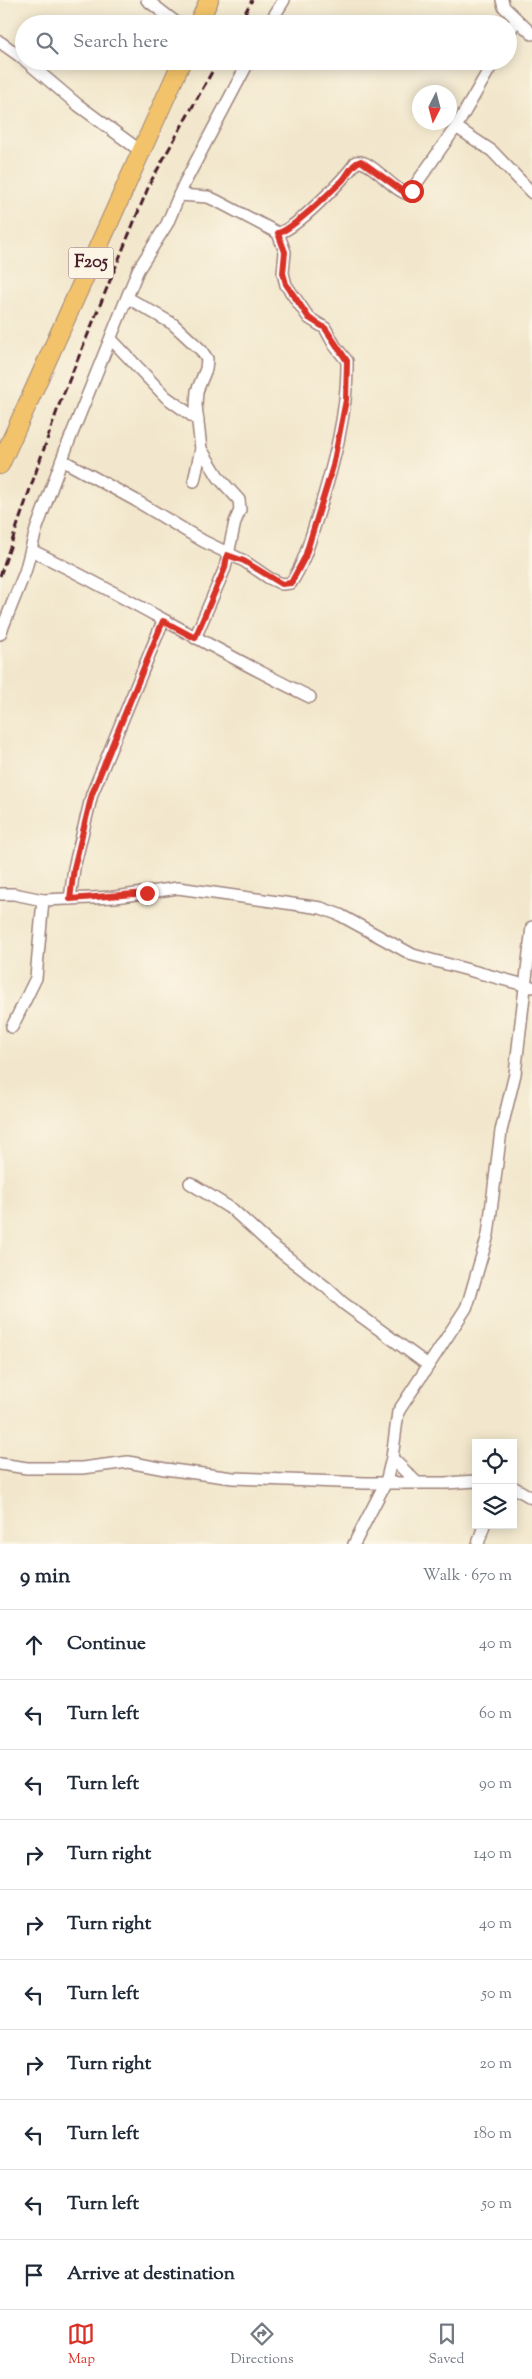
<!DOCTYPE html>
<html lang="en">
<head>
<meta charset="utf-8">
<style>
	body { margin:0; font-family:"Sorts Mill Goudy",serif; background:#f2f2f3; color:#1f2937 }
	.controls { position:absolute; right:15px; bottom:15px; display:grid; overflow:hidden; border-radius:0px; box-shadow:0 2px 12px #0003 }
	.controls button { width:45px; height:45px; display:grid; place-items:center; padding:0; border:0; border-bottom:1px solid #e0e1e3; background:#fff; color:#1f2937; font:25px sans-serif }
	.compass { position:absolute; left:412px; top:85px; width:45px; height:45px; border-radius:50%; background:#fff; box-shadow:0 2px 12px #0003; rotate:186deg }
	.stop { position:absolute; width:15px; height:15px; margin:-11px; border:4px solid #d93025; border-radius:50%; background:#fff }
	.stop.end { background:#d93025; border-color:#fff; box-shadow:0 1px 5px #0008 }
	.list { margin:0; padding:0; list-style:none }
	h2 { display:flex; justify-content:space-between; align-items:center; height:65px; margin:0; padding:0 20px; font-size:21px }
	h2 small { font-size:16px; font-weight:400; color:#747a83 }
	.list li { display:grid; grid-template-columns:32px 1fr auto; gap:15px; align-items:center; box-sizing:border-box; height:70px; padding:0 20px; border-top:1px solid #e0e1e3 }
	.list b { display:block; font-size:19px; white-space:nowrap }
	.list em { font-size:16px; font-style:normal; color:#747a83 }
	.icon { flex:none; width:28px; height:28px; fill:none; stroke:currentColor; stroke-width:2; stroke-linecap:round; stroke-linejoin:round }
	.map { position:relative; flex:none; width:532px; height:1544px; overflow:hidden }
	.search { position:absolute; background:#fff; box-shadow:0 2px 12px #0003; left:15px; right:15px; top:15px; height:55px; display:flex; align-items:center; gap:12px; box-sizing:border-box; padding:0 18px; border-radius:28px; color:#747a83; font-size:19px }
	.sheet { height:765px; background:#fff }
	nav { display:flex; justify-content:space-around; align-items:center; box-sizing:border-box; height:70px; border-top:1px solid #e0e1e3; background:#fff; font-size:14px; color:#747a83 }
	nav a { display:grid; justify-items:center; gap:2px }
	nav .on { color:#d93025 }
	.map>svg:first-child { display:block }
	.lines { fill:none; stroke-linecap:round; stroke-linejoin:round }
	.minor-casing { stroke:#9e837c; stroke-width:14 }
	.primary-casing { stroke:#9e837c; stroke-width:20 }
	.minor { stroke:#fff; stroke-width:11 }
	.primary { stroke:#f2c36a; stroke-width:18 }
	.rail { stroke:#4a1f2b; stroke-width:3; stroke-dasharray:8 4; stroke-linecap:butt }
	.route { stroke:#d93025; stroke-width:6 }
	.labels { text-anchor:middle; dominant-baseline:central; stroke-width:4; stroke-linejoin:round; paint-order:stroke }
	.shield { fill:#fcf5e5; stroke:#7f5f63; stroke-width:1 }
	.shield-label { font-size:18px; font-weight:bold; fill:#4a1f2b }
</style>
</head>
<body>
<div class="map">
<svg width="532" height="1544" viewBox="0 0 532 1544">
	<rect width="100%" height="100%" fill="#fcf5e5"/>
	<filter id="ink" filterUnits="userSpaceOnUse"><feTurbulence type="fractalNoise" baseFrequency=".02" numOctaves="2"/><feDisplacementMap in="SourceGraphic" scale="10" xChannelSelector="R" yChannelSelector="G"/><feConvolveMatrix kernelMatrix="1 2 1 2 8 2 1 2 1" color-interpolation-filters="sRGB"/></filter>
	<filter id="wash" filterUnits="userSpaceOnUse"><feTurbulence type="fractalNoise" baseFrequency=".0096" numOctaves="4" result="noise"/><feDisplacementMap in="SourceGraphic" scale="20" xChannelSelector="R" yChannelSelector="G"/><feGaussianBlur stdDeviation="1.12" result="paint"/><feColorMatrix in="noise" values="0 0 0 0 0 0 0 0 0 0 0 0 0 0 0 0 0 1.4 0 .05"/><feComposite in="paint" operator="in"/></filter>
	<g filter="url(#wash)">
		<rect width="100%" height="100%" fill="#f2e7cc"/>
	</g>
	<g filter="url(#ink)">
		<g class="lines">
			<defs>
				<g id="minor">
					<path d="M 147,0 L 178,24"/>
					<path d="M 502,0 L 504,7 L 532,34"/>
					<path d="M 269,24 L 284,0"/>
					<path d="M 508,35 L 516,20"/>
					<path d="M 0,42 L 24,59"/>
					<path d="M 26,61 L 78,105 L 142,152"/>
					<path d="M 456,127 L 492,151 L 532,193"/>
					<path d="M 179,195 L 208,197 L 217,201 L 278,233 C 295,230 345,178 356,162 C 372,159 392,191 409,194 L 456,127 L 494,61"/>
					<path d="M 128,298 L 173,324 L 201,350 L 207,359 L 206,369 L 197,391 L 196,405 L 201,449 L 219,478 L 239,500 L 240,510 L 235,522 L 225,568 L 195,638"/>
					<path d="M 111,339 L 166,397 L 198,420"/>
					<path d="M 62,460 L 135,500 L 203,541 L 244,561 L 269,578 L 282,584 L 291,583 C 305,562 310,539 318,515 C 333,466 348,413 347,361 L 335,346 L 325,328 L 309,318 L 286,285 L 283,273 L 285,252 L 278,233"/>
					<path d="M 194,481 L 201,449"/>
					<path d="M 31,550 C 126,596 215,651 310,697"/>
					<path d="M 0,634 L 25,572 L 36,530 L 67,446 L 138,270 L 167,224 L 184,184 L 249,61"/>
					<path d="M 0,894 L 14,894 L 43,900 L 115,897 L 178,888 L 321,908 L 340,915 L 413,955 L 532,987"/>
					<path d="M 70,899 L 74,868 L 92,794 L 163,621"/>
					<path d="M 12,1027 L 36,978 L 43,900"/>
					<path d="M 190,1183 L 233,1210 L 269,1243 L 327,1288 L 343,1303 L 428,1365"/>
					<path d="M 392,1458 L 416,1482"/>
					<path d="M 0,1464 L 27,1468 L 82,1468 L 128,1462 L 165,1469 L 233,1478 L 365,1483 L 446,1483 L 476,1481"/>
					<path d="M 513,1487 L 532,1498"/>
					<path d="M 354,1544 L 386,1482 L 392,1458 L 398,1412 L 466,1308 L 469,1300 L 488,1235 L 501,1131 L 515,1074 L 532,927"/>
					<path d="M 478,1544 L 484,1525"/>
				</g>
				<g id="primary">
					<path d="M 198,24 L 209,0"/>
					<path d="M 0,465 L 182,61"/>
				</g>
			</defs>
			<use href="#minor" class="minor-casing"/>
			<use href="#primary" class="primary-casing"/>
			<use href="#minor" class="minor"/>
			<use href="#primary" class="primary"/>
			<g class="rail">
				<path d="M 239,24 L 252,0"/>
				<path d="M 0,576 L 59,405 L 150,183 L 218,61"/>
			</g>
		</g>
	</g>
	<g class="lines" filter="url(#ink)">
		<path class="route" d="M 147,893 L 70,899 L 74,868 L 92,794 L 163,621 L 195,638 L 225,568 L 227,555 L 244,561 L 282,584 L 291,583 L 305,557 L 333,466 L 346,400 L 347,361 L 325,328 L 309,318 L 286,284 L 283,273 L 285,252 L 278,233 C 291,231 330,192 342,181 C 348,175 352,163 361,161 L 405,193 L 409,194 L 412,191"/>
	</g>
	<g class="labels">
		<rect class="shield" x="68.5" y="247.5" width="45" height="31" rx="4"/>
		<g class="shield-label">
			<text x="91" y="263">F205</text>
		</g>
	</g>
</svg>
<div class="controls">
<button><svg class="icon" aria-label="locate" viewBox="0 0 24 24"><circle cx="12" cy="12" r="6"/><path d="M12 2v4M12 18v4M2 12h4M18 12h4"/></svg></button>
<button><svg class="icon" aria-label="layers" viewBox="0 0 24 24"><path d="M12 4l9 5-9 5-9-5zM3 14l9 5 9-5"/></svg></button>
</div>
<svg class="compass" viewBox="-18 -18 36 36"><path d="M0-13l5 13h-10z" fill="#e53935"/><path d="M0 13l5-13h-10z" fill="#747a83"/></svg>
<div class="stop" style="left:412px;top:191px"></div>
<div class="stop end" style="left:147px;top:893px"></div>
<div class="search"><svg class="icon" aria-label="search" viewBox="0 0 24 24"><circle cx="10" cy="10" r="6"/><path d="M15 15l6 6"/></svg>Search here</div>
</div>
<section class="sheet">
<h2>9 min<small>Walk · 670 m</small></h2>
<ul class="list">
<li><svg class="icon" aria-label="ahead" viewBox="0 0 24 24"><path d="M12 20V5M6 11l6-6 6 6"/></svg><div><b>Continue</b></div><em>40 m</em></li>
<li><svg class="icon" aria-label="left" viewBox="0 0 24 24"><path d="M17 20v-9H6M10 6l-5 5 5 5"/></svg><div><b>Turn left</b></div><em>60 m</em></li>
<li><svg class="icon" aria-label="left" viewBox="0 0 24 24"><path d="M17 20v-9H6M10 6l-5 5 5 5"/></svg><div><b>Turn left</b></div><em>90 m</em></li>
<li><svg class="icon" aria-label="right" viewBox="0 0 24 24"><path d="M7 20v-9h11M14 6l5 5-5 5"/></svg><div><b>Turn right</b></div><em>140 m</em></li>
<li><svg class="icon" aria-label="right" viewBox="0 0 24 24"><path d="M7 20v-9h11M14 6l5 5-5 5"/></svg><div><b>Turn right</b></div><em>40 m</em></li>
<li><svg class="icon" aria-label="left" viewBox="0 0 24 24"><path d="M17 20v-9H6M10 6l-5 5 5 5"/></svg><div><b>Turn left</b></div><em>50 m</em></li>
<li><svg class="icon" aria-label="right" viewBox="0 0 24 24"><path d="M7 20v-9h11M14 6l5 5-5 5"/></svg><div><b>Turn right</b></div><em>20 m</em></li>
<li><svg class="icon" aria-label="left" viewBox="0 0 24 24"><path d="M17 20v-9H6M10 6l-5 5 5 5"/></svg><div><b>Turn left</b></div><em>180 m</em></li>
<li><svg class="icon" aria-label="left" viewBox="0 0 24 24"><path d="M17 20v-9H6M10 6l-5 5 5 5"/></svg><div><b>Turn left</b></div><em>50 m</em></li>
<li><svg class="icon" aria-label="arrive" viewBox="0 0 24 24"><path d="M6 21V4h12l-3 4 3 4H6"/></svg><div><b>Arrive at destination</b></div></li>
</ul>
</section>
<nav>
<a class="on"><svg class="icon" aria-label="map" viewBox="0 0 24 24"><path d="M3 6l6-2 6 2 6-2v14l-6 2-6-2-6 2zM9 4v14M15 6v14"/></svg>Map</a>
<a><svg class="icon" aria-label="directions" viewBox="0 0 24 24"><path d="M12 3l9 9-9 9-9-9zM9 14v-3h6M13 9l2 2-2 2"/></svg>Directions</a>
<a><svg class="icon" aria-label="saved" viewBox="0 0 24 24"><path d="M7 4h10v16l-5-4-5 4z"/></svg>Saved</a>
</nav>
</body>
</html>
